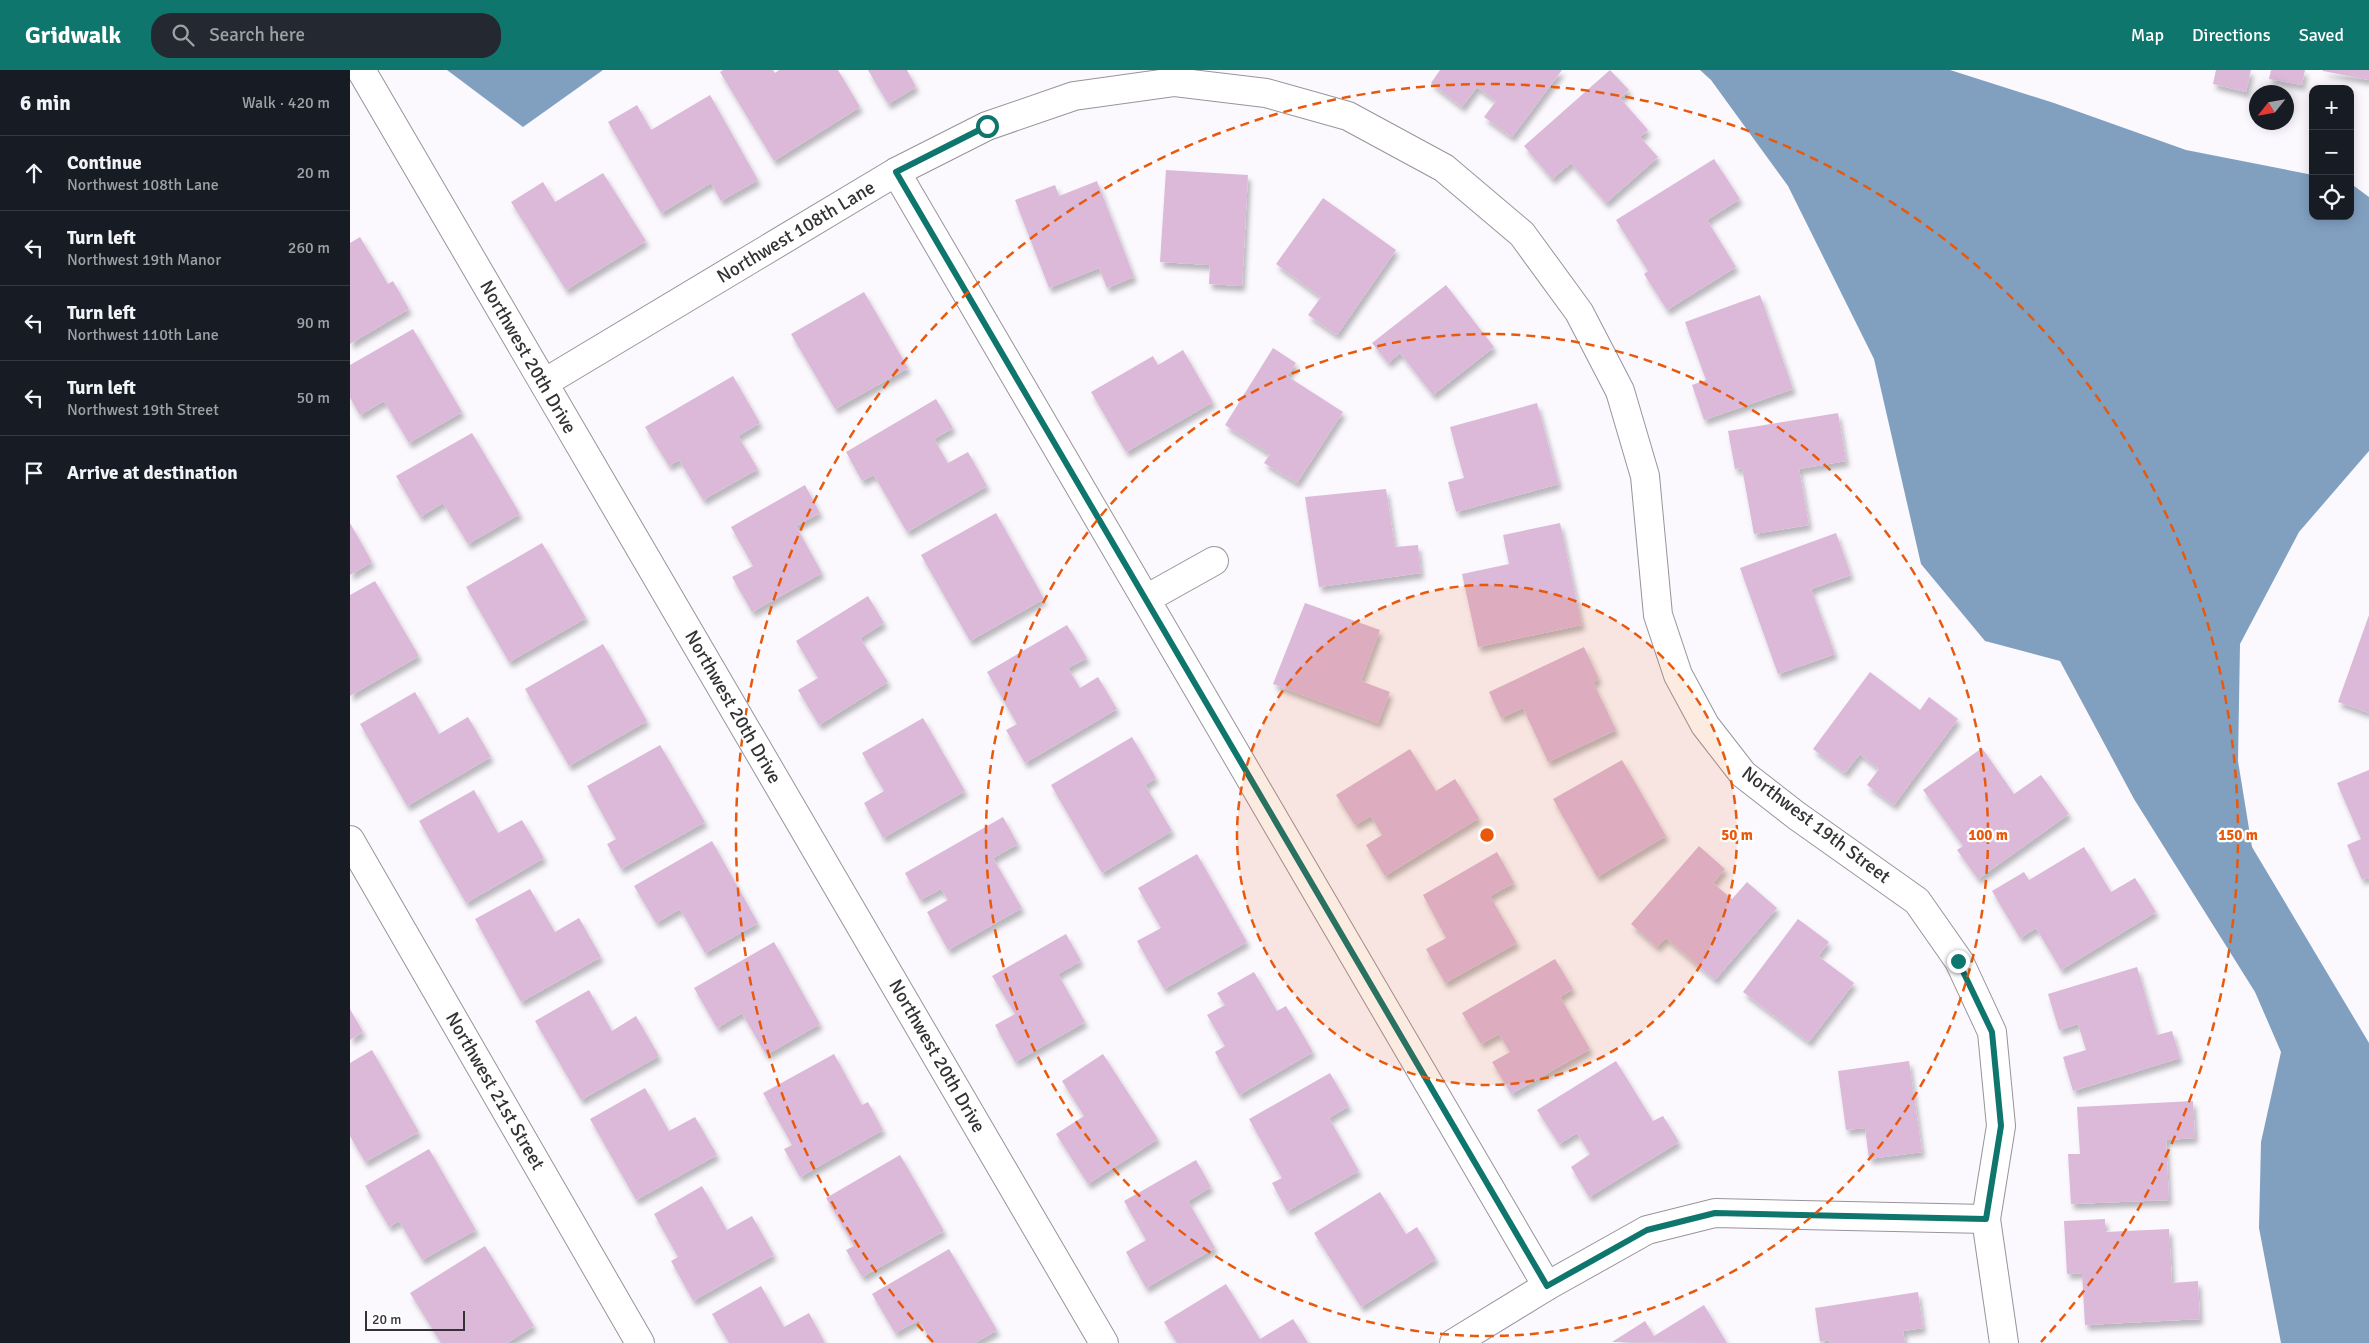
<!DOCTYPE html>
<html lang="en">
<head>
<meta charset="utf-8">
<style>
	body { margin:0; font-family:Signika,sans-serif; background:#242831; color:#f1f3f6 }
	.controls { position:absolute; right:15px; top:15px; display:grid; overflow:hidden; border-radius:10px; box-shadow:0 2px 12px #0003 }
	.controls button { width:45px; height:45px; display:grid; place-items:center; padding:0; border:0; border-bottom:1px solid #363941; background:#171b24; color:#f1f3f6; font:25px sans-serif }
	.compass { position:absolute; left:1899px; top:15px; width:45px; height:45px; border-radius:50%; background:#171b24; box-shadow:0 2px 12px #0003; rotate:239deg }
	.scale { position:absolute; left:15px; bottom:12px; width:100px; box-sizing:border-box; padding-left:5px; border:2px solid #333235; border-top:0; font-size:14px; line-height:18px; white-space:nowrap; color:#333235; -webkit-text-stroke:4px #fff; paint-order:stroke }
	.stop { position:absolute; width:15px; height:15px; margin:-11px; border:4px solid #0f766e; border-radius:50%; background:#fff }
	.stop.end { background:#0f766e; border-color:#fff; box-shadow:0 1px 5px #0008 }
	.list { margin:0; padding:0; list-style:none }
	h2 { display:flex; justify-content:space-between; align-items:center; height:65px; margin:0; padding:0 20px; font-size:21px }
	h2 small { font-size:16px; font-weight:400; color:#9ea1a6 }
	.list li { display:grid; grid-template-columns:32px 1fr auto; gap:15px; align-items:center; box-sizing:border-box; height:75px; padding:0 20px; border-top:1px solid #363941 }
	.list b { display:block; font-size:19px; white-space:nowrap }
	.list p { margin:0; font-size:16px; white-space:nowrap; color:#9ea1a6 }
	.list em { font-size:16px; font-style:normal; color:#9ea1a6 }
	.icon { flex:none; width:28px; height:28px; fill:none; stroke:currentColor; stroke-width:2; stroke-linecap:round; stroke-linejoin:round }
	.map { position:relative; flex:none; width:2019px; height:1273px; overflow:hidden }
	header { display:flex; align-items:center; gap:30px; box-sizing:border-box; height:70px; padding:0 25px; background:#0f766e; color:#fff }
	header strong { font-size:24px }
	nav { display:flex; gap:28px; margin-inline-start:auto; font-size:18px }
	.search { width:350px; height:45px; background:#242831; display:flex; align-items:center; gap:12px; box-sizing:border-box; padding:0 18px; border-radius:20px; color:#9ea1a6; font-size:19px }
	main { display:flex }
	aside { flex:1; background:#171b24 }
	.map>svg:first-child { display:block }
	.water { fill:#81a0c0 }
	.building { fill:#dcb9d9; filter:url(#shadow) }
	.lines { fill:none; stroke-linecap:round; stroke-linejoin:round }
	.minor-casing { stroke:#97949b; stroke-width:30 }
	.minor { stroke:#fff; stroke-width:28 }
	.route { stroke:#0f766e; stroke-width:6 }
	.ring { fill:none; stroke:#e8590c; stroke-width:2.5; stroke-dasharray:9 6 }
	.labels { text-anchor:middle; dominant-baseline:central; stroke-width:4.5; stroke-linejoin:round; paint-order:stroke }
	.street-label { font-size:19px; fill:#333235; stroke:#fff }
	.centre { fill:#e8590c; stroke:#fff; stroke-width:2.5 }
	.ring-label { font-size:15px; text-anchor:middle; font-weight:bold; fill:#e8590c; stroke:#fff; stroke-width:4.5; stroke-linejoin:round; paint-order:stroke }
</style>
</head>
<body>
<header>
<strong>Gridwalk</strong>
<div class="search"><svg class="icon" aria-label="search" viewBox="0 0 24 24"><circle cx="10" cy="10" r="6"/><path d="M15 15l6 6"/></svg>Search here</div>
<nav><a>Map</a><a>Directions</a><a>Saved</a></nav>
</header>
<main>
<aside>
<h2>6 min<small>Walk · 420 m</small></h2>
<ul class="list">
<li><svg class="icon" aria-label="ahead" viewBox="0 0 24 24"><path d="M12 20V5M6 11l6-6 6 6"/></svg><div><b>Continue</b><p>Northwest 108th Lane</p></div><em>20 m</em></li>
<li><svg class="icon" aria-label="left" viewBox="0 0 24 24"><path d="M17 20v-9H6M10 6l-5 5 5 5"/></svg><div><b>Turn left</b><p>Northwest 19th Manor</p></div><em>260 m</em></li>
<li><svg class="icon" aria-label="left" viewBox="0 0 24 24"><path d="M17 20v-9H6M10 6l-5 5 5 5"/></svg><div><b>Turn left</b><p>Northwest 110th Lane</p></div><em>90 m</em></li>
<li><svg class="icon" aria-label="left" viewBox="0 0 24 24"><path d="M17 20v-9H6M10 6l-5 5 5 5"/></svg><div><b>Turn left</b><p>Northwest 19th Street</p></div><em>50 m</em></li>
<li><svg class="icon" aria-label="arrive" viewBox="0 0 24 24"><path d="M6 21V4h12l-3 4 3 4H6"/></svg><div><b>Arrive at destination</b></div></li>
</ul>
</aside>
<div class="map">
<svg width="2019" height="1273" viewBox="0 0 2019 1273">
	<defs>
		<filter id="shadow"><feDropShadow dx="3" dy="5.5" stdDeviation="2.5" flood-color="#0004"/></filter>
	</defs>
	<rect width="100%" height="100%" fill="#fbf8fe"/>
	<g class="water">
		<path d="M 97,0 L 253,0 L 173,57 Z"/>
		<path d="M 1350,0 L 1600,0 L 1704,33 L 1836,80 L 1963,105 L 1963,146 L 2000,146 L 2000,113 L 2019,127 L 2019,381 L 1949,462 L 1890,574 L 1888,691 L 1902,777 L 2019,973 L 2019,1273 L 1931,1273 L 1909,1158 L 1911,1072 L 1931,982 L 1905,922 L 1784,729 L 1710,591 L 1635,571 L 1571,494 L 1524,289 L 1438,116 L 1361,10 Z"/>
	</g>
	<g class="building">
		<path d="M 373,0 L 423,0 L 425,3 L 429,0 L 488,0 L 510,37 L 424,91 L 370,2 Z"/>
		<path d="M 518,0 L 557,0 L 566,17 L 538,34 Z"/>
		<path d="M 1090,0 L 1212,0 L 1162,67 L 1134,47 L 1146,31 L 1127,17 L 1112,37 L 1081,13 Z"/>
		<path d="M 1260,0 L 1279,20 L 1270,28 L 1298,60 L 1290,67 L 1308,87 L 1256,133 L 1221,93 L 1202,109 L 1174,76 Z"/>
		<path d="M 1866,0 L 1901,0 L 1896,22 L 1863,14 Z"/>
		<path d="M 1921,0 L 1955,0 L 1952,15 L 1919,9 Z"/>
		<path d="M 1973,0 L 2019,0 L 2019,10 L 1973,1 Z"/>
		<path d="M 360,25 L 408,110 L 371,131 L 361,113 L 311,143 L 258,52 L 287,35 L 301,60 Z"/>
		<path d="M 1364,89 L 1390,129 L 1357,150 L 1386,197 L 1317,240 L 1294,204 L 1298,201 L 1266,150 Z"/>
		<path d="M 816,100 L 898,105 L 892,216 L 859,214 L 860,195 L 810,192 Z"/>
		<path d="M 253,103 L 296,171 L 216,220 L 161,132 L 193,112 L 205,132 Z"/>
		<path d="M 747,111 L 784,207 L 757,218 L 749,198 L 699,218 L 665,130 L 705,115 L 709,126 Z"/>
		<path d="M 973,128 L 1046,180 L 987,265 L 958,245 L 971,227 L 926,194 Z"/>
		<path d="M 10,167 L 38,214 L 43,211 L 59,239 L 0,274 L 0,173 Z"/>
		<path d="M 1096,215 L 1144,277 L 1083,325 L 1050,283 L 1038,293 L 1022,273 Z"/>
		<path d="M 514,222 L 558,298 L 485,339 L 441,264 Z"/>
		<path d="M 1410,225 L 1443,319 L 1354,350 L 1342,315 L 1356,310 L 1335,252 Z"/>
		<path d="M 63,259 L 112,342 L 59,373 L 34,331 L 10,345 L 0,328 L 0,295 Z"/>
		<path d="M 923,278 L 946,293 L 937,306 L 993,342 L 947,413 L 914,393 L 920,384 L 875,355 Z"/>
		<path d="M 833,280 L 863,332 L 776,382 L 741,322 L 803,286 L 808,295 Z"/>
		<path d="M 383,306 L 410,353 L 388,366 L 408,399 L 353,430 L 329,390 L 319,396 L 295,357 Z"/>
		<path d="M 586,329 L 603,358 L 584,369 L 598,393 L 618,382 L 637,416 L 557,462 L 524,405 L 512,411 L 496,382 Z"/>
		<path d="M 1187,333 L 1209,414 L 1106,442 L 1098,412 L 1114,408 L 1100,357 Z"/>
		<path d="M 1488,343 L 1496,391 L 1449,399 L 1459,455 L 1404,464 L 1392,398 L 1385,399 L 1378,361 Z"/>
		<path d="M 122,363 L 170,444 L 118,474 L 93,433 L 70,447 L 46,406 Z"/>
		<path d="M 455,415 L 470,443 L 446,456 L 472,503 L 402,542 L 382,507 L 403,496 L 381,457 Z"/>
		<path d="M 1036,419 L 1045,477 L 1068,475 L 1071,503 L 969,517 L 955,427 Z"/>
		<path d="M 646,443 L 694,529 L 620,571 L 571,485 Z"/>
		<path d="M 0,453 L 22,492 L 0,505 Z"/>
		<path d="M 1210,453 L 1232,555 L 1128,577 L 1112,504 L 1159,494 L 1153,465 Z"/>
		<path d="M 1486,463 L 1501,505 L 1461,519 L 1485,584 L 1428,604 L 1390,498 Z"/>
		<path d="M 192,473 L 236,548 L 159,592 L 116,517 Z"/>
		<path d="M 25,511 L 69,586 L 0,626 L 0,525 Z"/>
		<path d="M 518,526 L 534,553 L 510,568 L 538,612 L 469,655 L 448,620 L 468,608 L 446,571 Z"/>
		<path d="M 955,533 L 1030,560 L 1011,611 L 1040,622 L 1028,653 L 923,614 Z"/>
		<path d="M 2019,545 L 2019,643 L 1988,632 Z"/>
		<path d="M 717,555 L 737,588 L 718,598 L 730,618 L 748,607 L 767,639 L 675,693 L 656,660 L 667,654 L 637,602 Z"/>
		<path d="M 253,574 L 297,651 L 219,696 L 175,619 Z"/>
		<path d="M 1234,577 L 1249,609 L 1243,612 L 1266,660 L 1198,692 L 1173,638 L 1151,648 L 1139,622 Z"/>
		<path d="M 1520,602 L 1570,640 L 1579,627 L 1608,649 L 1544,735 L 1517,715 L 1529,699 L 1510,684 L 1495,703 L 1463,679 Z"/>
		<path d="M 65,622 L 89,664 L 118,647 L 141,687 L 57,736 L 10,654 Z"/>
		<path d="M 573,648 L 615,721 L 533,768 L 514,733 L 534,721 L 512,683 Z"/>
		<path d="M 782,667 L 806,708 L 795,715 L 822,761 L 752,803 L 701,715 Z"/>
		<path d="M 310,675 L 355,752 L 271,799 L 257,774 L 266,769 L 237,716 Z"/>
		<path d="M 1632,678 L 1664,724 L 1691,705 L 1719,744 L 1628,809 L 1607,780 L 1613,776 L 1573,720 Z"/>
		<path d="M 1060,679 L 1086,721 L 1105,709 L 1129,748 L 1035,806 L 1016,775 L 1032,765 L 1021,746 L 1005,755 L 986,725 Z"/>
		<path d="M 1272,690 L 1316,766 L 1247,807 L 1203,729 Z"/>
		<path d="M 2019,700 L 2019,807 L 2012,810 L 1997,775 L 2011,769 L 1987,713 Z"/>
		<path d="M 124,720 L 148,763 L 172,750 L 194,788 L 116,833 L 69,751 Z"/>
		<path d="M 653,747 L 668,774 L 643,788 L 672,838 L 598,880 L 577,842 L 598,830 L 591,819 L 570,830 L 555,803 Z"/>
		<path d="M 362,771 L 408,853 L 355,883 L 330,839 L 306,853 L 284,816 Z"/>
		<path d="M 1349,776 L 1375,799 L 1363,813 L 1382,829 L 1397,812 L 1427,838 L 1365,910 L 1316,868 L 1307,877 L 1281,854 Z"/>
		<path d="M 1734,777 L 1761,822 L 1785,808 L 1806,842 L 1711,900 L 1686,858 L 1670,868 L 1642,821 L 1674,802 L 1679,810 Z"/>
		<path d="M 1147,782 L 1164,813 L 1140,826 L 1167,873 L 1095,913 L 1076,879 L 1096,868 L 1073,825 Z"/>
		<path d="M 847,784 L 897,872 L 814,919 L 787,871 L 811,858 L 788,818 Z"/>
		<path d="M 180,819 L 205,862 L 229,848 L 251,887 L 171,932 L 125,849 Z"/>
		<path d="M 1448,849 L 1479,872 L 1468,886 L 1504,913 L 1459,972 L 1393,922 Z"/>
		<path d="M 716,864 L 731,891 L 708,904 L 735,952 L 665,992 L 645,955 L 665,944 L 642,906 Z"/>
		<path d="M 424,872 L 470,954 L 416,985 L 392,943 L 367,958 L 344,918 Z"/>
		<path d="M 1205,889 L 1223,919 L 1210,927 L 1240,979 L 1161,1024 L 1142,992 L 1160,982 L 1149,964 L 1131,974 L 1112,943 Z"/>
		<path d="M 1787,897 L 1807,965 L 1822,961 L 1830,988 L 1723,1021 L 1713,987 L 1736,980 L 1728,954 L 1709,960 L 1698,924 Z"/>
		<path d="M 904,902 L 927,941 L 936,936 L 963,982 L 889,1025 L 865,982 L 875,976 L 857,945 L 875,935 L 867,923 Z"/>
		<path d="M 239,920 L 262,961 L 286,946 L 309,986 L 231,1030 L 185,951 Z"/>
		<path d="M 0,939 L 13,962 L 0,970 Z"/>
		<path d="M 22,980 L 69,1062 L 15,1092 L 0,1066 L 0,993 Z"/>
		<path d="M 484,984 L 512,1035 L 518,1032 L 533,1060 L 450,1107 L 434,1079 L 442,1075 L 413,1023 Z"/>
		<path d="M 753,984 L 808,1069 L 738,1114 L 706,1064 L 734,1046 L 712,1011 Z"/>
		<path d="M 1266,991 L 1303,1051 L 1313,1046 L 1329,1072 L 1239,1127 L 1221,1097 L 1240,1084 L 1227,1063 L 1209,1074 L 1187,1040 Z"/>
		<path d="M 1559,991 L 1572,1082 L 1519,1089 L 1515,1058 L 1496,1060 L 1488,1001 Z"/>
		<path d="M 980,1003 L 999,1036 L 979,1048 L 1009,1101 L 937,1141 L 922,1113 L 932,1108 L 899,1049 Z"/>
		<path d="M 295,1018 L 319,1061 L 345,1047 L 367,1085 L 286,1130 L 240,1049 Z"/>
		<path d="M 1843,1031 L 1845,1068 L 1816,1070 L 1819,1130 L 1721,1134 L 1718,1084 L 1730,1084 L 1727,1037 Z"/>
		<path d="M 79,1079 L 126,1160 L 72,1190 L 49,1151 L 39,1157 L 15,1116 Z"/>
		<path d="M 550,1085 L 594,1161 L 512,1207 L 496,1180 L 504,1176 L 476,1128 Z"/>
		<path d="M 846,1090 L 861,1117 L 838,1131 L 865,1178 L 796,1218 L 776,1182 L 796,1170 L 774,1131 Z"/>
		<path d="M 352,1116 L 377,1160 L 402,1146 L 424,1185 L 343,1231 L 321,1191 L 328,1187 L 304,1144 Z"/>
		<path d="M 1030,1122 L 1056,1164 L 1067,1157 L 1086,1189 L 1011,1237 L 964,1163 Z"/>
		<path d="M 1755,1149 L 1755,1162 L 1819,1159 L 1822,1213 L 1848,1211 L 1850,1249 L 1735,1255 L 1732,1203 L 1717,1204 L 1714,1151 Z"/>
		<path d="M 135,1176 L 184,1256 L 157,1273 L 91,1273 L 60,1223 Z"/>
		<path d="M 599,1179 L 647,1260 L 625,1273 L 582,1273 L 569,1250 L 545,1263 L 522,1224 Z"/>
		<path d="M 876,1214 L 910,1269 L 943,1249 L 958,1273 L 827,1273 L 814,1252 Z"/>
		<path d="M 411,1216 L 434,1257 L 459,1243 L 475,1273 L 379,1273 L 362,1244 Z"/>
		<path d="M 1568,1222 L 1573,1258 L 1553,1261 L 1555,1273 L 1480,1273 L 1479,1270 L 1470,1272 L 1465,1238 Z"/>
		<path d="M 1354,1235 L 1377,1273 L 1262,1272 L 1295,1251 L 1304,1266 Z"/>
	</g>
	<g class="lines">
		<defs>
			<g id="minor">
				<path d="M 11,0 L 754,1273"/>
				<path d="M 546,102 L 1197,1216"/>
				<path d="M 194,313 L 546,102 L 637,56 L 724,26 L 825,12 L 916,23 L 998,46 L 1094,98 L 1172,164 L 1229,242 L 1270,321 L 1295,406 L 1308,545 L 1328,605 L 1355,655 L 1393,704 L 1447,746 L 1567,831 L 1609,891 L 1642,962 L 1651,1056 L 1636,1149 L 1654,1273"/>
				<path d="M 796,529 L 864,491"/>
				<path d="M 0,770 L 290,1273"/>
				<path d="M 1104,1273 L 1197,1216 L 1297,1160 L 1365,1143 L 1636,1149"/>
			</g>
		</defs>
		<use href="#minor" class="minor-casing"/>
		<use href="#minor" class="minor"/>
	</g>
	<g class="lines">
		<path class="route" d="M 637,56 L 546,102 L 1197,1216 L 1297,1160 L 1365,1143 L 1636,1149 L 1651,1056 L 1642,962 L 1608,891"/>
	</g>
	<circle cx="1137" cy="765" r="250" fill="#e8590c" fill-opacity=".12"/>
	<g class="ring">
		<circle cx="1137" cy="765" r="250"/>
		<circle cx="1137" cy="765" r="501"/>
		<path d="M583 1272A751 751 0 1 1 1691 1272"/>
	</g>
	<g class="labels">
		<g class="street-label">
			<text transform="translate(446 162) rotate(-31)">Northwest 108th Lane</text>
			<text transform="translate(178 287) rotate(60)">Northwest 20th Drive</text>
			<text transform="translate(383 637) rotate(60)">Northwest 20th Drive</text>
			<text transform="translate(1466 755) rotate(37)">Northwest 19th Street</text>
			<text transform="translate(587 986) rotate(60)">Northwest 20th Drive</text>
			<text transform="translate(145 1021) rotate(60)">Northwest 21st Street</text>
		</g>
	</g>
	<circle cx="1137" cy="765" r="8" class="centre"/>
	<g class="ring-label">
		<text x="1387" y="770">50 m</text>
		<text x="1638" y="770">100 m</text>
		<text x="1888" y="770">150 m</text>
	</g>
</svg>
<div class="controls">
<button>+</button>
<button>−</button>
<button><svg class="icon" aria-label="locate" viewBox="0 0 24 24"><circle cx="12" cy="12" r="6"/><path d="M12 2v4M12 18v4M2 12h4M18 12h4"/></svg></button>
</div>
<svg class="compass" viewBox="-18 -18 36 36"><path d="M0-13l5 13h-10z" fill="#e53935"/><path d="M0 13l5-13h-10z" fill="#9ea1a6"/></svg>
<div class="scale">20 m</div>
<div class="stop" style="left:637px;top:56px"></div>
<div class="stop end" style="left:1608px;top:891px"></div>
</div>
</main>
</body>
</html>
